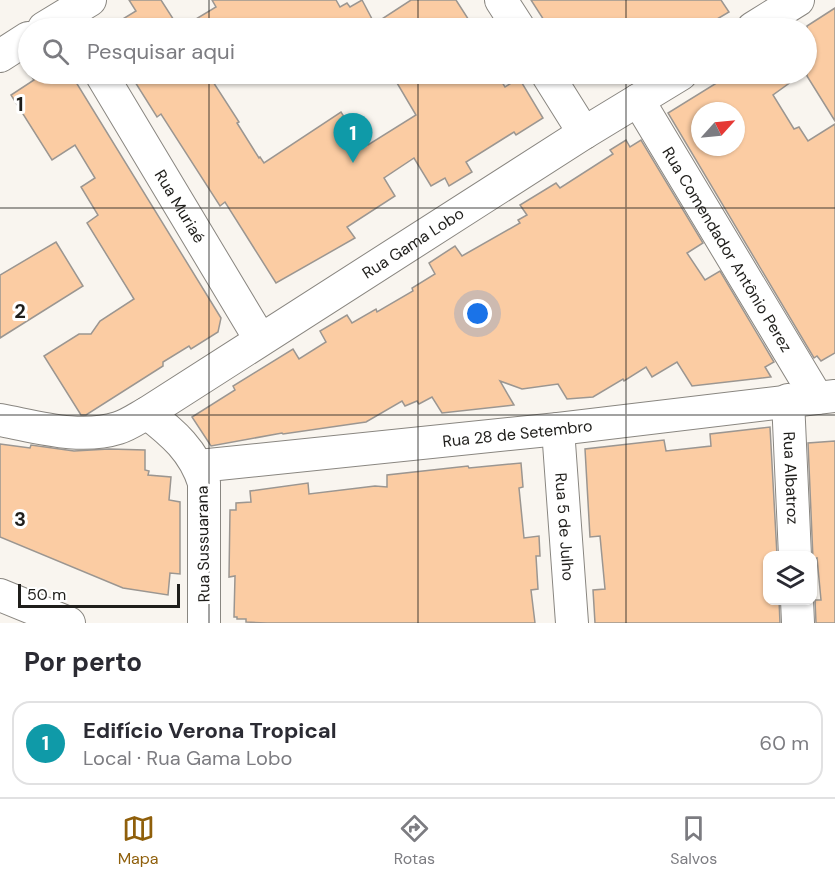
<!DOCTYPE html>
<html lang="pt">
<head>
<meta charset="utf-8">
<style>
	body { margin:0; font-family:"DM Sans",sans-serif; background:#f7f7f7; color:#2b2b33 }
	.controls { position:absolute; right:18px; bottom:18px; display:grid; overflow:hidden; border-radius:12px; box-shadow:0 2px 4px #0004 }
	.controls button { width:54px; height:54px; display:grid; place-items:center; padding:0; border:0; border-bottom:2px solid #e1e1e2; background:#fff; color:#2b2b33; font:30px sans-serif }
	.compass { position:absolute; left:691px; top:102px; width:54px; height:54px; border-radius:50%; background:#fff; box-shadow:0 2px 4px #0004; rotate:63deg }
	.scale { position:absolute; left:18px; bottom:15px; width:162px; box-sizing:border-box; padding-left:6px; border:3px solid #1f1e1b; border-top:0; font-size:16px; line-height:21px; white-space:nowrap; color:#1f1e1b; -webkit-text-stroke:4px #fff; paint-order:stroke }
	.you { position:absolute; left:478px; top:314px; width:21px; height:21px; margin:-15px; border:4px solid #fff; border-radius:50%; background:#1a73e8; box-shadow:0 0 0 9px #1a73e833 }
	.badge { display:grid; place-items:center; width:39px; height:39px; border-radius:50%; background:#8f5f0b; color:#fff; font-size:20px; font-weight:700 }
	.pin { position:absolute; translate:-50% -50px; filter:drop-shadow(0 2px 3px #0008) }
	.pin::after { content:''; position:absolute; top:32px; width:21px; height:18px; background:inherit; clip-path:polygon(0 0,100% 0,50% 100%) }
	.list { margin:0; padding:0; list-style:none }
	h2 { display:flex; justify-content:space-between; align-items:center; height:78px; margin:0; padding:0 24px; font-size:26px }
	h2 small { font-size:20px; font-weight:400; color:#7c7c81 }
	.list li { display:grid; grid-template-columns:39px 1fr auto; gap:18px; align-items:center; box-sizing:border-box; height:84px; margin:0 12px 12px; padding:0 12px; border:2px solid #e1e1e2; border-radius:18px }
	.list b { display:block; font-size:22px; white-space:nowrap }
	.list p { margin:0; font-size:20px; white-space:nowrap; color:#7c7c81 }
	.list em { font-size:20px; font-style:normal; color:#7c7c81 }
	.icon { flex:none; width:33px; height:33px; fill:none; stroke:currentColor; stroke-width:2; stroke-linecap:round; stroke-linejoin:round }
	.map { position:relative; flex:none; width:835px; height:623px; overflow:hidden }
	.search { position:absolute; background:#fff; box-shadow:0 2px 4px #0004; left:18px; right:18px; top:18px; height:66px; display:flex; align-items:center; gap:15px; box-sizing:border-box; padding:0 21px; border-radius:33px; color:#7c7c81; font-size:22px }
	.sheet { height:174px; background:#fff }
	nav { display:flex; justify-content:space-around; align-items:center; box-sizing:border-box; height:84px; border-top:2px solid #e1e1e2; background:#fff; font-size:16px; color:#7c7c81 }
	nav a { display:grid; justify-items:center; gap:3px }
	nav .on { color:#8f5f0b }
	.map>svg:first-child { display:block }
	.building { fill:#fbcca3; stroke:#9b9691; stroke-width:1.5; fill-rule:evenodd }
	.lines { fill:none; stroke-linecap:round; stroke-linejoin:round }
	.minor-casing { stroke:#898680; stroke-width:34 }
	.minor { stroke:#fff; stroke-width:32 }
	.grid { fill:none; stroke:#1f1e1b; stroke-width:1.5; stroke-opacity:0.55 }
	.labels { text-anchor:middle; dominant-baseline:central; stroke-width:6; stroke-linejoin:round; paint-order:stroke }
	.street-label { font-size:16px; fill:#1f1e1b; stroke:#fff }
	.grid-label { font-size:20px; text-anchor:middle; font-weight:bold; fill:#1f1e1b; stroke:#fff; stroke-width:6; stroke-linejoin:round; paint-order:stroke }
</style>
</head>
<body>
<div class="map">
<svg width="835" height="623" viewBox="0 0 835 623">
	<rect width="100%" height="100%" fill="#f9f5ef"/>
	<g class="building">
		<path d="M 129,0 L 161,0 L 179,28 L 108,28 L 136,11 Z"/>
		<path d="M 212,0 L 336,0 L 340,7 L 347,3 L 350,7 L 362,0 L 372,19 L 357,28 L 181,28 L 216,7 Z"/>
		<path d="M 411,0 L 456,0 L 474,28 L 368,28 Z"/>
		<path d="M 531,0 L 721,0 L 729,12 L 702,28 L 549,28 Z"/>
		<path d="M 835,8 L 835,121 L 807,76 L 807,26 Z"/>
		<path d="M 30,74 L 71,74 L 221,318 L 218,332 L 191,349 L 189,346 L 163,362 L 163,366 L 86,415 L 81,415 L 44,356 L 79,334 L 91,334 L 100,321 L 134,299 L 87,223 L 98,215 L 81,187 L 95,178 L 75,145 L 52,160 L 11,95 L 34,80 Z"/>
		<path d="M 130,74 L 208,74 L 239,122 L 237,123 L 259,158 L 260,157 L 264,163 L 341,112 L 353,131 L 357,128 L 368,145 L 416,115 L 397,83 L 412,74 L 497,74 L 505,87 L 519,78 L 543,118 L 516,135 L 514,132 L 466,162 L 472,172 L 449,186 L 445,178 L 431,186 L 414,158 L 384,178 L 395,196 L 347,227 L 355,238 L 276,283 L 225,202 L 220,206 L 161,114 L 157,117 Z"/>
		<path d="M 731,74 L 802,74 L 773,95 L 794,129 L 799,127 L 808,141 L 835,124 L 835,353 L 821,361 L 817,356 L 814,358 L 668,113 ZM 700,111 L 736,111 L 736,147 L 700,147 Z"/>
		<path d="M 626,140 L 630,147 L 641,140 L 703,243 L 687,253 L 705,280 L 720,271 L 774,362 L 765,367 L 771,377 L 692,386 L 677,362 L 652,377 L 646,367 L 624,381 L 623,379 L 593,397 L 567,399 L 558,384 L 522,389 L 500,381 L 514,405 L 442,413 L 432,397 L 419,404 L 417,401 L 405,406 L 402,401 L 366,422 L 283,434 L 282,433 L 211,446 L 192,417 L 235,390 L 233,386 L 293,349 L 299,359 L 326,342 L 320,331 L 347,315 L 352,323 L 376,309 L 377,312 L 413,291 L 412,288 L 435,274 L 429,263 L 455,246 L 462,256 L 520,223 L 518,220 L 527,215 L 520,205 L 556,183 L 560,188 L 613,154 L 610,150 Z"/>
		<path d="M 56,242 L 83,286 L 0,338 L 0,275 Z"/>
		<path d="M 770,427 L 777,555 L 768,555 L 768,600 L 779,600 L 780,623 L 595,623 L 593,590 L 605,589 L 600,536 L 590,537 L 585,449 L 664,440 L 666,451 L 711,446 L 710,434 Z"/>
		<path d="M 835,441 L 835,623 L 816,623 L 815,600 L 821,600 L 817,558 L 813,559 L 808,443 Z"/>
		<path d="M 0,444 L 30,448 L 31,445 L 74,451 L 109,449 L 145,450 L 145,470 L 149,471 L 148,475 L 171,477 L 169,500 L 180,502 L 180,574 L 170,573 L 168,595 L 123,588 L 0,537 Z"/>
		<path d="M 521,463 L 523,487 L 519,488 L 524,538 L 539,536 L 540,556 L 536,556 L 538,589 L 531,590 L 535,623 L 267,623 L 246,622 L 246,619 L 237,619 L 237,617 L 234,617 L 235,576 L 229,577 L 230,510 L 236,510 L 236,503 L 251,502 L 250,491 L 308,483 L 309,494 L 375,486 L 387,487 L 387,475 L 468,466 L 469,468 Z"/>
	</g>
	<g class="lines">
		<defs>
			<g id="minor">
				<path d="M 501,0 L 519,28"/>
				<path d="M 44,28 L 90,0"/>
				<path d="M 753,28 L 798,0"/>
				<path d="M 0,56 L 28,38"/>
				<path id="s1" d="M 101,74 L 260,339"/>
				<path d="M 547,74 L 584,133"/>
				<path id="s2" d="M 638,100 L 817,398"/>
				<path id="s3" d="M 788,400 L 795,556"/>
				<path d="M 147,413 C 173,433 194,451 204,483 L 204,623"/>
				<path id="s4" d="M 0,420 C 38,427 80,440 118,428 C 128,425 138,418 147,413 L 584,133 L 681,74"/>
				<path id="s5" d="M 558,429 L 572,623"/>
				<path id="s6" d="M 199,466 L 558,429 L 835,396"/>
				<path d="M 0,595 L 69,623"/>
				<path d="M 797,600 L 798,623"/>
			</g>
		</defs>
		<use href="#minor" class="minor-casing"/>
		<use href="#minor" class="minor"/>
	</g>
	<path class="grid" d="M 209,0 L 209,28M 418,0 L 418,28M 626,0 L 626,28M 209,74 L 209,623M 418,74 L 418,623M 626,74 L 626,623M 0,208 L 835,208M 0,415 L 835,415"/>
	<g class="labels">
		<g class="street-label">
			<text stroke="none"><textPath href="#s1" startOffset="154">Rua Muriaé</textPath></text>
			<text stroke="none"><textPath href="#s4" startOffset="468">Rua Gama Lobo</textPath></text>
			<text stroke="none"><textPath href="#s2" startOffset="174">Rua Comendador Antônio Perez</textPath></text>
			<text stroke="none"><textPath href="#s6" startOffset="320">Rua 28 de Setembro</textPath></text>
			<text stroke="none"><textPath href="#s3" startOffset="78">Rua Albatroz</textPath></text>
			<text stroke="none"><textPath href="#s5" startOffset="98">Rua 5 de Julho</textPath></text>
			<text transform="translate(203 544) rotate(-91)">Rua Sussuarana</text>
		</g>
	</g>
	<g class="grid-label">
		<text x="20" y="111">1</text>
		<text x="20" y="318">2</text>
		<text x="20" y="526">3</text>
	</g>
</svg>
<div class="controls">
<button><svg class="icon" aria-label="layers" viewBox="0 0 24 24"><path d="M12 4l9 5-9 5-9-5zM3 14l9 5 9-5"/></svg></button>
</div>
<svg class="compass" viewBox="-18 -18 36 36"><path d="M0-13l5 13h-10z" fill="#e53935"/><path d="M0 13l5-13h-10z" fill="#7c7c81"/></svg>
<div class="scale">50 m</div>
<div class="you"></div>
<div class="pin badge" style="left:353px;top:163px;background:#0f9aa8">1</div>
<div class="search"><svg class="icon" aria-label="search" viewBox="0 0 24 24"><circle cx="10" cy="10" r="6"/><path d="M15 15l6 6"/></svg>Pesquisar aqui</div>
</div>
<section class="sheet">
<h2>Por perto<small></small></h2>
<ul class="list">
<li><span class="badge" style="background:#0f9aa8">1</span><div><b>Edifício Verona Tropical</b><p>Local · Rua Gama Lobo</p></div><em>60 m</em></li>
</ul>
</section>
<nav>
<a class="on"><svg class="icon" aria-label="map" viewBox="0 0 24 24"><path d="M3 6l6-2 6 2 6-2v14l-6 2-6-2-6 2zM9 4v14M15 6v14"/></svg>Mapa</a>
<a><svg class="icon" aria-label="directions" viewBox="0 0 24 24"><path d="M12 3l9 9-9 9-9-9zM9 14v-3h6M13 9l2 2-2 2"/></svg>Rotas</a>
<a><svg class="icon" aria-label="saved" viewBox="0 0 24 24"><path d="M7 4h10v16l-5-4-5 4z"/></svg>Salvos</a>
</nav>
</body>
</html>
